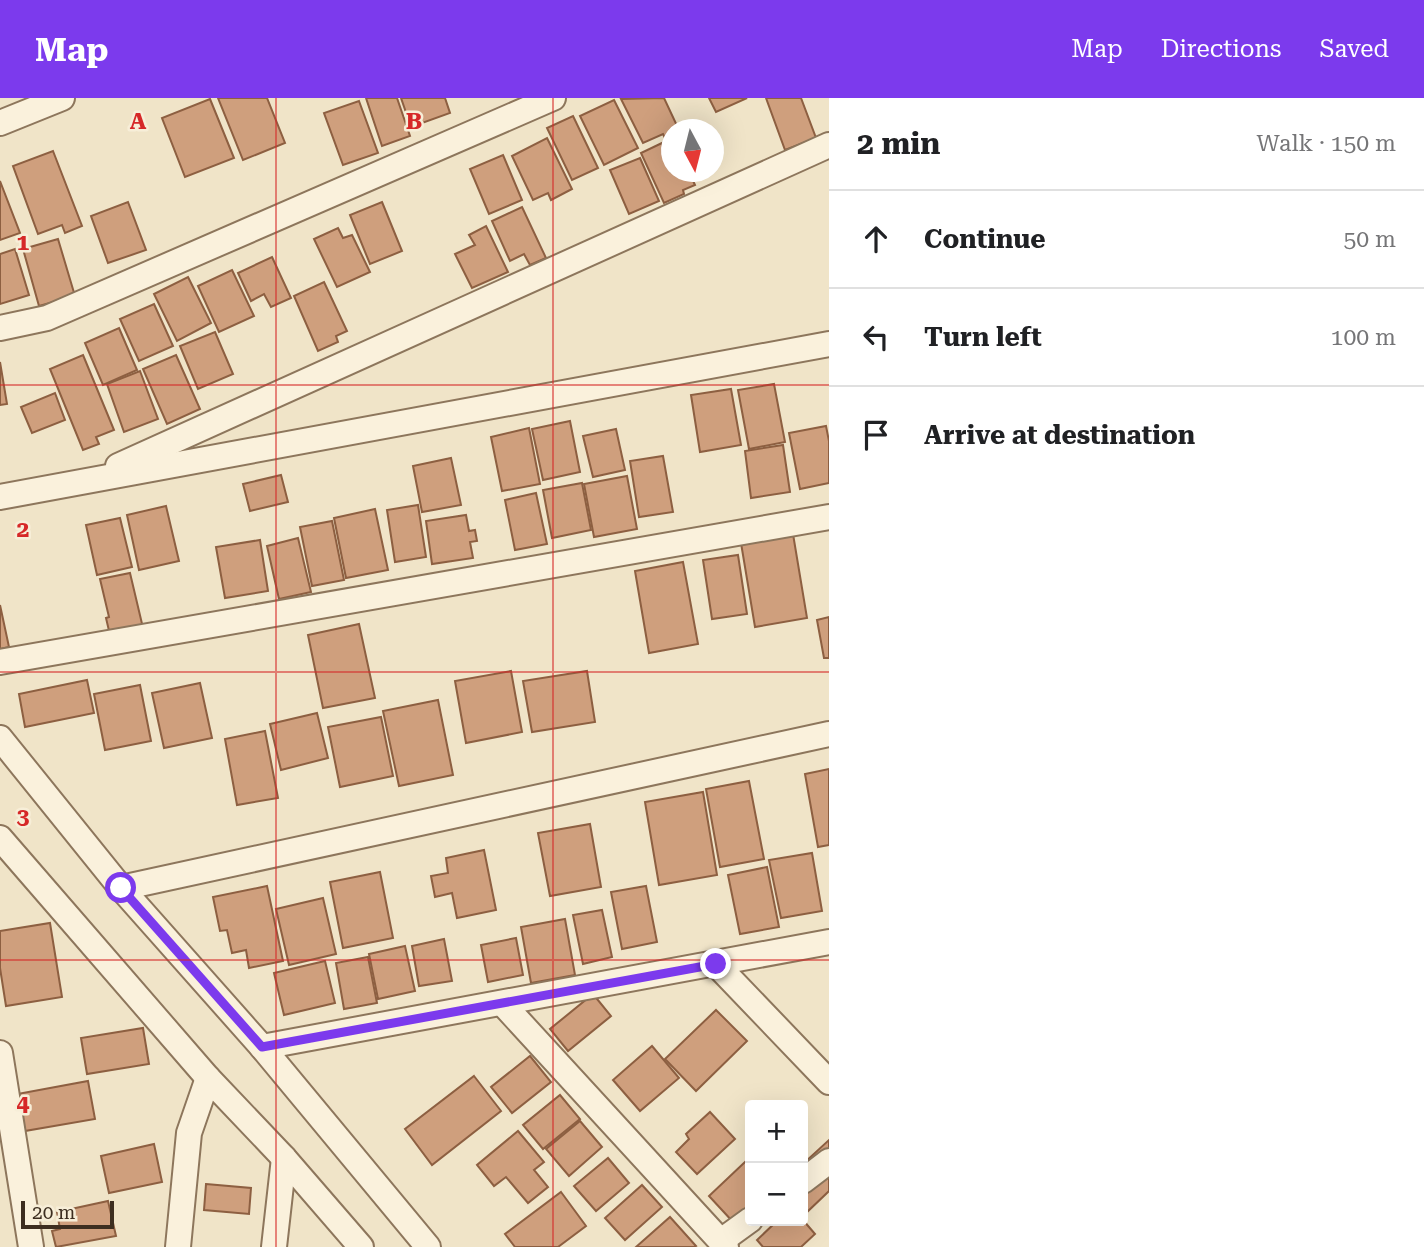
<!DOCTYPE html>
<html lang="en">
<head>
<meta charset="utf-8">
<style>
	body { margin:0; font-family:"Roboto Serif",serif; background:#f6f6f6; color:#202124 }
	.controls { position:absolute; right:21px; bottom:21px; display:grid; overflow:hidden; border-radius:7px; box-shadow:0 7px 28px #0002 }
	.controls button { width:63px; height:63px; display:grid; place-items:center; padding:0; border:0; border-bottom:2px solid #e0e0e0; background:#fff; color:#202124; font:35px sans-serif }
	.compass { position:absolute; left:661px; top:21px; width:63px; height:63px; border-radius:50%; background:#fff; box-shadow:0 7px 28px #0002; rotate:173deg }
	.scale { position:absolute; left:21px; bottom:18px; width:93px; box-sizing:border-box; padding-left:7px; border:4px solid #3d2e20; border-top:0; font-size:19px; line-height:24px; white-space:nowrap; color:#3d2e20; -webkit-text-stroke:5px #f7eed8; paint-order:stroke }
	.stop { position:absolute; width:21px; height:21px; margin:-16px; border:5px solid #7c3aed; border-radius:50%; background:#fff }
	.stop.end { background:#7c3aed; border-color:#fff; box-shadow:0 2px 7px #0008 }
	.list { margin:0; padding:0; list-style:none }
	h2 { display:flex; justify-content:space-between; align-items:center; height:91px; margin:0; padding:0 28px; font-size:30px }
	h2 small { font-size:23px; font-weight:400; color:#757577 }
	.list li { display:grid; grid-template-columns:46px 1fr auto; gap:21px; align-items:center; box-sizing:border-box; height:98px; padding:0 28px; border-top:2px solid #e0e0e0 }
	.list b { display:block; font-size:26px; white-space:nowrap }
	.list em { font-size:23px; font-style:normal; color:#757577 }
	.icon { flex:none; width:38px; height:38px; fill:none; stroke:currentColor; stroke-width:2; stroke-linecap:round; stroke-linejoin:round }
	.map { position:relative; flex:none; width:829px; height:1149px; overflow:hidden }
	header { display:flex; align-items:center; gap:42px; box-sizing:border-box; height:98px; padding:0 35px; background:#7c3aed; color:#fff }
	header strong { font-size:33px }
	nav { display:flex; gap:38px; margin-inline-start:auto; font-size:24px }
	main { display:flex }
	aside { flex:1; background:#fff }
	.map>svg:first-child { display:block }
	.building { fill:#cf9f7d; stroke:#8d5f41; stroke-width:2 }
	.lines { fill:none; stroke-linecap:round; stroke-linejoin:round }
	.minor-casing { stroke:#8d765c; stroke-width:28 }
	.minor { stroke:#faf1dc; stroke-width:24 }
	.route { stroke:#7c3aed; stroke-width:9 }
	.grid { fill:none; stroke:#d62828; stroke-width:2; stroke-opacity:0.55 }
	.grid-label { font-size:23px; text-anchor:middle; font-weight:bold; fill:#d62828; stroke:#f7eed8; stroke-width:5; stroke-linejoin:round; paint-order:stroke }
</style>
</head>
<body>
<header>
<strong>Map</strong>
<nav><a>Map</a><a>Directions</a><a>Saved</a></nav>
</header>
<main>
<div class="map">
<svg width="829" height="1149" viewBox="0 0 829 1149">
	<rect width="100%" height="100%" fill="#f0e4c8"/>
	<g class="building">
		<path d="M 218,0 L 267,0 L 285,45 L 243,62 Z"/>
		<path d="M 366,0 L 397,0 L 410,38 L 382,48 Z"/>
		<path d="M 401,0 L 445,0 L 450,15 L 411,29 Z"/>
		<path d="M 664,0 L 679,32 L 671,32 L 671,46 L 669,48 L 663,36 L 643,45 L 621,1 Z"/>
		<path d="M 709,0 L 747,0 L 716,14 Z"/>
		<path d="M 766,0 L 801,0 L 816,40 L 785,52 Z"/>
		<path d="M 210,1 L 234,60 L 185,79 L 162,20 Z"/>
		<path d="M 614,2 L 638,50 L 604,67 L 580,18 Z"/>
		<path d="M 359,3 L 378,55 L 343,67 L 324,15 Z"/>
		<path d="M 573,18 L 598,70 L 572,82 L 547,30 Z"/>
		<path d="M 547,40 L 572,91 L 551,102 L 548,95 L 533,102 L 512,58 Z"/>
		<path d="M 662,45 L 665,54 L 671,51 L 671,74 L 689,74 L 695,87 L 683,92 L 684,96 L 664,105 L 641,55 Z"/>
		<path d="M 53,53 L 82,128 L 65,135 L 62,127 L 38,136 L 13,68 Z"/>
		<path d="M 503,57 L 522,102 L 489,116 L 470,71 Z"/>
		<path d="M 640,60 L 659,103 L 629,116 L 610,72 Z"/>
		<path d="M 0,83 L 20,135 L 0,142 Z"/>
		<path d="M 128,104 L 146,152 L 108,165 L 91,118 Z"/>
		<path d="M 382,104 L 402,153 L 370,166 L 350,117 Z"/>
		<path d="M 522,109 L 546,160 L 530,167 L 524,156 L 510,163 L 492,123 Z"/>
		<path d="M 486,128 L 508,174 L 472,190 L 455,156 L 475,147 L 469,137 Z"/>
		<path d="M 338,130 L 343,140 L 352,137 L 370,174 L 337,189 L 314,141 Z"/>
		<path d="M 58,141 L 75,198 L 39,208 L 23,151 Z"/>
		<path d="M 15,151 L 29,197 L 0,206 L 0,156 Z"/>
		<path d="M 272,159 L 291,200 L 271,209 L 264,196 L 251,203 L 238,175 Z"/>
		<path d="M 232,172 L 254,218 L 219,234 L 198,188 Z"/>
		<path d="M 188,179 L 211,225 L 177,243 L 154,196 Z"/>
		<path d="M 324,184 L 347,233 L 336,238 L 338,244 L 318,253 L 294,198 Z"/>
		<path d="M 154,206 L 173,248 L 139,263 L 120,221 Z"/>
		<path d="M 119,230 L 137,272 L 103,287 L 85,245 Z"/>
		<path d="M 215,234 L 233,276 L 198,291 L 180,248 Z"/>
		<path d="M 83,257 L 114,332 L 96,339 L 99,346 L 83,352 L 50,271 Z"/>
		<path d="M 176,257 L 200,311 L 167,326 L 143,271 Z"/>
		<path d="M 0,264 L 7,306 L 0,307 Z"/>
		<path d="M 140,273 L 158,321 L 124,334 L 107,286 Z"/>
		<path d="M 774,286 L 785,344 L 749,351 L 738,292 Z"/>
		<path d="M 731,291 L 741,347 L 700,354 L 691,297 Z"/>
		<path d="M 55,295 L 65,322 L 32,335 L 21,309 Z"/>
		<path d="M 570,323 L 580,374 L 543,382 L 532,331 Z"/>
		<path d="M 826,328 L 829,343 L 829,385 L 800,391 L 789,335 Z"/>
		<path d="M 529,330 L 540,386 L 502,393 L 491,339 Z"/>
		<path d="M 616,331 L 625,372 L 593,379 L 583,338 Z"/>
		<path d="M 783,347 L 790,394 L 751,400 L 745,353 Z"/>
		<path d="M 663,358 L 673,414 L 639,419 L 630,363 Z"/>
		<path d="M 451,360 L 461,407 L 422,414 L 413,368 Z"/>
		<path d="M 281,377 L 288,404 L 250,413 L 243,386 Z"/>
		<path d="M 627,378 L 637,431 L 594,439 L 584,386 Z"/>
		<path d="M 582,385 L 591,432 L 552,440 L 543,392 Z"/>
		<path d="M 536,395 L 547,446 L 515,452 L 505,402 Z"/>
		<path d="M 418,407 L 426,459 L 395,464 L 387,412 Z"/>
		<path d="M 166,408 L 179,463 L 139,472 L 127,417 Z"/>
		<path d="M 375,411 L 388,472 L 346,480 L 334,420 Z"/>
		<path d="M 466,417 L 469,433 L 475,432 L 477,443 L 470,444 L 473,460 L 432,466 L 426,423 Z"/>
		<path d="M 120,420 L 132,469 L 97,477 L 86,427 Z"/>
		<path d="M 332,423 L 344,482 L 312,488 L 300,429 Z"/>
		<path d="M 793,436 L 807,520 L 755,529 L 741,445 Z"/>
		<path d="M 298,440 L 311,494 L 279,501 L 267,448 Z"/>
		<path d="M 260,442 L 268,493 L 225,500 L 216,449 Z"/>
		<path d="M 738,457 L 747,516 L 712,521 L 703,462 Z"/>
		<path d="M 683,464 L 698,546 L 649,555 L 635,473 Z"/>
		<path d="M 130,475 L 143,530 L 110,537 L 106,520 L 109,519 L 100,481 Z"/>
		<path d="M 0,507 L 9,549 L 0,551 Z"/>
		<path d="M 829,519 L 829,560 L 824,560 L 817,522 Z"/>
		<path d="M 359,526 L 375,600 L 323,610 L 308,537 Z"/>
		<path d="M 511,573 L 522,634 L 466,645 L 455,583 Z"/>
		<path d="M 587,573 L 595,624 L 532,634 L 523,583 Z"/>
		<path d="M 87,582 L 94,615 L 25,629 L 19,596 Z"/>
		<path d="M 200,585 L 212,640 L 164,650 L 152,595 Z"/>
		<path d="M 140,587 L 151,643 L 105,652 L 94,596 Z"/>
		<path d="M 438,602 L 453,677 L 399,688 L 383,613 Z"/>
		<path d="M 317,615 L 328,660 L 281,672 L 270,626 Z"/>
		<path d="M 381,619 L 393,678 L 340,689 L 328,629 Z"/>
		<path d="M 265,633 L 278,700 L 237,707 L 225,641 Z"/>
		<path d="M 829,671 L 829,747 L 818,749 L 805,676 Z"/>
		<path d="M 749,683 L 764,761 L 720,769 L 706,691 Z"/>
		<path d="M 703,694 L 717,777 L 659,787 L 645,704 Z"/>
		<path d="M 590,726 L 601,789 L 550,798 L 538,735 Z"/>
		<path d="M 484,752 L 496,812 L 457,820 L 452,795 L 435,799 L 431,778 L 448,775 L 446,760 Z"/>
		<path d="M 812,755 L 822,813 L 781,820 L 769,762 Z"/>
		<path d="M 767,769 L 779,829 L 740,836 L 728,777 Z"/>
		<path d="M 380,774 L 393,840 L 343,850 L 330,784 Z"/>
		<path d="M 267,788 L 283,863 L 249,870 L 246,852 L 232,855 L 227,832 L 220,833 L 213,799 Z"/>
		<path d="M 646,788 L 657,844 L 622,851 L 611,794 Z"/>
		<path d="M 323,800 L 336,856 L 289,867 L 276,811 Z"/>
		<path d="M 602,812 L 612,859 L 583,866 L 573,817 Z"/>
		<path d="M 565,821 L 575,877 L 531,885 L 521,829 Z"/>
		<path d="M 50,825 L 62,899 L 6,908 L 0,870 L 0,833 Z"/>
		<path d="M 516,840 L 523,877 L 488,884 L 481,847 Z"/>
		<path d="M 444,841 L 452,883 L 419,888 L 412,848 Z"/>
		<path d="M 405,848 L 415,893 L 378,901 L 369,856 Z"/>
		<path d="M 368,859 L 377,905 L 344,911 L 336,865 Z"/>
		<path d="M 325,863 L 335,905 L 284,917 L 274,875 Z"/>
		<path d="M 593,896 L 611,918 L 568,953 L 550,931 Z"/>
		<path d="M 716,912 L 747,943 L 696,993 L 665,961 Z"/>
		<path d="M 143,930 L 149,966 L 87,976 L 81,940 Z"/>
		<path d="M 652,948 L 679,980 L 640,1013 L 613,982 Z"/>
		<path d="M 530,958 L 551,984 L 512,1015 L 491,989 Z"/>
		<path d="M 474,978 L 501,1013 L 432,1067 L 405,1031 Z"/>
		<path d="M 88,983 L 95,1021 L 19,1034 L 12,997 Z"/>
		<path d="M 560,997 L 580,1021 L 543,1051 L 523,1027 Z"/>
		<path d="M 710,1014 L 735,1041 L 697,1076 L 676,1054 L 689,1041 L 686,1036 Z"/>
		<path d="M 580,1023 L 602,1049 L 569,1078 L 546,1051 Z"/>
		<path d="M 518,1033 L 544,1064 L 534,1072 L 548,1089 L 528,1105 L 506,1079 L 494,1088 L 477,1067 Z"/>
		<path d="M 829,1042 L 829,1093 L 805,1116 L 803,1114 L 803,1066 Z"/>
		<path d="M 154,1046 L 162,1084 L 109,1095 L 101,1058 Z"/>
		<path d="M 608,1060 L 629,1085 L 596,1113 L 574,1088 Z"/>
		<path d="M 745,1064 L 750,1070 L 750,1111 L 734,1125 L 709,1098 Z"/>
		<path d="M 206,1086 L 251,1090 L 249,1116 L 204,1112 Z"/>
		<path d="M 642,1087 L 662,1109 L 625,1142 L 605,1120 Z"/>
		<path d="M 561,1094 L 586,1128 L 558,1149 L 515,1149 L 505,1136 Z"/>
		<path d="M 108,1103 L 116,1138 L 56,1149 L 52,1133 L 60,1131 L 57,1114 Z"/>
		<path d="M 670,1119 L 696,1148 L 694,1149 L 636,1149 Z"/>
		<path d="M 803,1122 L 815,1136 L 801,1149 L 763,1149 L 757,1142 L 777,1123 Z"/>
	</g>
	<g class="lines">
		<defs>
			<g id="minor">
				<path d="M 0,25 L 62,0"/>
				<path d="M 0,230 L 47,220 L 553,0"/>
				<path d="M 118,368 L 829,47"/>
				<path d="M 0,399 L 829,246"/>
				<path d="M 0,564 L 829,419"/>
				<path d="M 0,640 L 121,790 L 262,949 L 428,1149"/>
				<path d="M 0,740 L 208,980 L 284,1060 L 361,1149"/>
				<path d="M 121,790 L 829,636"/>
				<path d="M 716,866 L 829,984"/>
				<path d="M 503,906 L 726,1149"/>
				<path d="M 262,949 L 829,844"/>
				<path d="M 0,955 L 31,1149"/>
				<path d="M 803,1083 L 829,1063"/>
				<path d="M 721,1143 L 750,1122"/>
				<path d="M 178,1149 L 189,1035 L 208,980"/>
				<path d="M 274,1149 L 284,1060"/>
			</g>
		</defs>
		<use href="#minor" class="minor-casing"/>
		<use href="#minor" class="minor"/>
	</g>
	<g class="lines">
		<path class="route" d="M 121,790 L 262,949 L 716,866"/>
	</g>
	<path class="grid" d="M 276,0 L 276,1149M 553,0 L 553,1149M 0,287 L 829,287M 0,574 L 829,574M 0,862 L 829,862"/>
	<g class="grid-label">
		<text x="138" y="31">A</text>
		<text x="414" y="31">B</text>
		<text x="23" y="152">1</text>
		<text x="23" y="439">2</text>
		<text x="23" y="726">3</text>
		<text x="23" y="1013">4</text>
	</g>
</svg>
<div class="controls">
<button>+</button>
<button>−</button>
</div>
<svg class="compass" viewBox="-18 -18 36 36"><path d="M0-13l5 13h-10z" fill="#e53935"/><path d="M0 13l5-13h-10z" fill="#757577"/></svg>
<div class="scale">20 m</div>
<div class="stop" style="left:121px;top:790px"></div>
<div class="stop end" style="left:716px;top:866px"></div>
</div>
<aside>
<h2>2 min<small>Walk · 150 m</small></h2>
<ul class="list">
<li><svg class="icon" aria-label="ahead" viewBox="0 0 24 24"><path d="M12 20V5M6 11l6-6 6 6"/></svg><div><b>Continue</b></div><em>50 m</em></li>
<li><svg class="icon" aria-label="left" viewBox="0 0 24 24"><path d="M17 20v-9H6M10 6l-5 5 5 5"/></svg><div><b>Turn left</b></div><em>100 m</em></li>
<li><svg class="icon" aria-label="arrive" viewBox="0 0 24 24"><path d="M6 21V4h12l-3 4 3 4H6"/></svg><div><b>Arrive at destination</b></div></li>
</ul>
</aside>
</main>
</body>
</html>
